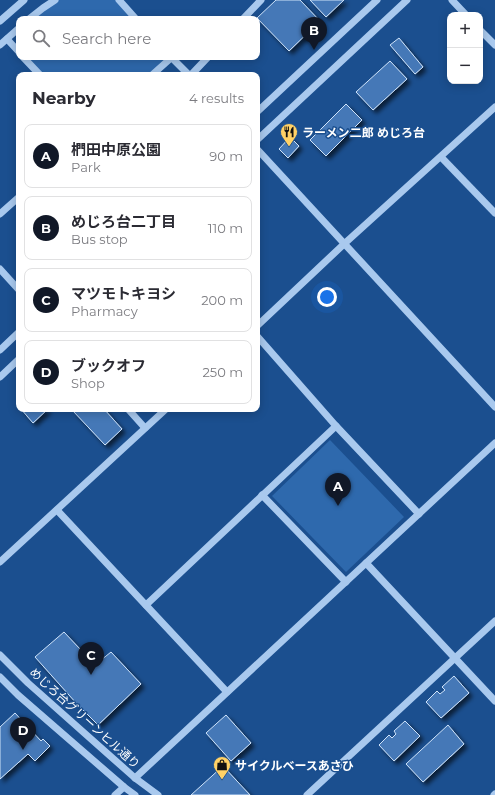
<!DOCTYPE html>
<html lang="en">
<head>
<meta charset="utf-8">
<style>
	body { margin:0; font-family:Montserrat,"Noto Sans JP",sans-serif; background:#f7f7f7; color:#2b2b33 }
	.controls { position:absolute; right:12px; top:12px; display:grid; overflow:hidden; border-radius:8px; box-shadow:0 2px 10px #0003 }
	.controls button { width:36px; height:36px; display:grid; place-items:center; padding:0; border:0; border-bottom:1px solid #e1e1e2; background:#fff; color:#2b2b33; font:20px sans-serif }
	.you { position:absolute; left:327px; top:297px; width:14px; height:14px; margin:-10px; border:3px solid #fff; border-radius:50%; background:#1a73e8; box-shadow:0 0 0 6px #1a73e833 }
	.badge { display:grid; place-items:center; width:26px; height:26px; border-radius:50%; background:#111827; color:#fff; font-size:13px; font-weight:700 }
	.pin { position:absolute; translate:-50% -33px; filter:drop-shadow(0 1px 2px #0008) }
	.pin::after { content:''; position:absolute; top:21px; width:14px; height:12px; background:inherit; clip-path:polygon(0 0,100% 0,50% 100%) }
	.list { margin:0; padding:0; list-style:none }
	h2 { display:flex; justify-content:space-between; align-items:center; height:52px; margin:0; padding:0 16px; font-size:17px }
	h2 small { font-size:13px; font-weight:400; color:#7c7c81 }
	.list li { display:grid; grid-template-columns:26px 1fr auto; gap:12px; align-items:center; box-sizing:border-box; height:64px; margin:0 8px 8px; padding:0 8px; border:1px solid #e1e1e2; border-radius:8px }
	.list b { display:block; font-size:15px; white-space:nowrap }
	.list p { margin:0; font-size:13px; white-space:nowrap; color:#7c7c81 }
	.list em { font-size:13px; font-style:normal; color:#7c7c81 }
	.icon { flex:none; width:22px; height:22px; fill:none; stroke:currentColor; stroke-width:2; stroke-linecap:round; stroke-linejoin:round }
	.map { position:relative; flex:none; width:495px; height:795px; overflow:hidden }
	.search { position:absolute; background:#fff; box-shadow:0 2px 10px #0003; left:16px; top:16px; width:244px; height:44px; display:flex; align-items:center; gap:10px; box-sizing:border-box; padding:0 14px; border-radius:8px; color:#7c7c81; font-size:15px }
	.panel { position:absolute; background:#fff; box-shadow:0 2px 10px #0003; left:16px; top:72px; width:244px; height:340px; border-radius:8px }
	.map>svg:first-child { display:block }
	.green { fill:#2e69ad }
	.building { fill:#4478b7; stroke:#cfe3fa; filter:url(#shadow) }
	.lines { fill:none; stroke-linecap:round; stroke-linejoin:round }
	.minor { stroke:#a9c9ee; stroke-width:7 }
	.labels { text-anchor:middle; dominant-baseline:central; stroke-width:3; stroke-linejoin:round; paint-order:stroke }
	.poi-label { font-size:12px; font-weight:bold; fill:#fff; stroke:#1b4f8f; text-anchor:start }
	.street-label { font-size:12px; fill:#fff; stroke:#1b4f8f }
</style>
</head>
<body>
<div class="map">
<svg width="495" height="795" viewBox="0 0 495 795">
	<defs>
		<filter id="shadow"><feDropShadow dx="3.5" dy="3.5" stdDeviation="2" flood-color="#0009"/></filter>
	</defs>
	<rect width="100%" height="100%" fill="#1b4f8f"/>
	<g class="green">
		<path d="M 55,0 L 119,0 L 136,19 L 30,19 Z"/>
		<path d="M 23,57 L 171,57 L 152,75 L 40,75 Z"/>
		<path d="M 330,440 L 404,517 L 346,572 L 272,496 Z"/>
	</g>
	<g class="building">
		<path d="M 276,0 L 300,0 L 320,21 L 289,51 L 257,18 Z"/>
		<path d="M 310,0 L 344,0 L 326,17 Z"/>
		<path d="M 399,38 L 423,67 L 415,74 L 390,45 Z"/>
		<path d="M 390,61 L 407,79 L 373,110 L 356,92 Z"/>
		<path d="M 346,104 L 362,120 L 326,156 L 310,140 Z"/>
		<path d="M 290,137 L 299,146 L 288,158 L 279,149 Z"/>
		<path d="M 21,409 L 48,409 L 33,423 Z"/>
		<path d="M 76,409 L 104,409 L 122,429 L 105,445 L 73,411 Z"/>
		<path d="M 64,632 L 95,665 L 111,652 L 141,684 L 98,725 L 77,704 L 35,657 Z"/>
		<path d="M 454,676 L 469,693 L 441,718 L 426,702 L 437,691 L 440,694 L 445,690 L 442,687 Z"/>
		<path d="M 15,713 L 41,741 L 43,739 L 50,746 L 35,761 L 28,754 L 0,779 L 0,727 Z"/>
		<path d="M 226,715 L 251,743 L 231,761 L 206,733 Z"/>
		<path d="M 405,721 L 420,736 L 394,761 L 379,745 L 389,735 L 392,738 L 396,734 L 394,731 Z"/>
		<path d="M 448,725 L 464,744 L 423,782 L 406,764 Z"/>
		<path d="M 223,766 L 250,795 L 191,795 Z"/>
	</g>
	<g class="lines">
		<g class="minor">
			<path d="M 119,0 L 136,19"/>
			<path d="M 452,0 L 466,15"/>
			<path d="M 29,19 L 43,8 L 55,0"/>
			<path d="M 243,19 L 261,0"/>
			<path d="M 0,21 L 24,0"/>
			<path d="M 480,30 L 495,45"/>
			<path d="M 7,39 L 19,52"/>
			<path d="M 0,45 L 19,28"/>
			<path d="M 23,57 L 40,75"/>
			<path d="M 171,57 L 189,75"/>
			<path d="M 152,75 L 171,58"/>
			<path d="M 191,75 L 208,57"/>
			<path d="M 257,112 L 377,0"/>
			<path d="M 257,140 L 407,0"/>
			<path d="M 257,149 L 495,407"/>
			<path d="M 441,157 L 495,213"/>
			<path d="M 0,214 L 19,197"/>
			<path d="M 0,269 L 19,290"/>
			<path d="M 257,326 L 344,244 L 495,107"/>
			<path d="M 257,336 L 336,426 L 419,514"/>
			<path d="M 0,350 L 19,332"/>
			<path d="M 0,377 L 19,359"/>
			<path d="M 128,409 L 145,428"/>
			<path d="M 262,495 L 346,582"/>
			<path d="M 57,510 L 227,692"/>
			<path d="M 0,562 L 166,409"/>
			<path d="M 366,563 L 495,701"/>
			<path d="M 146,605 L 336,426"/>
			<path d="M 0,655 L 28,683 L 135,778 L 158,795"/>
			<path d="M 0,677 L 18,695 L 124,787 L 135,795"/>
			<path d="M 135,778 L 495,443"/>
			<path d="M 115,795 L 124,787"/>
			<path d="M 307,795 L 495,621"/>
			<path d="M 494,795 L 495,794"/>
		</g>
	</g>
	<defs>
		<symbol id="restaurant-pin" viewBox="-11 -11 22 30"><path d="M0 17L-7.5 6A9.5 9.5 0 1 1 7.5 6Z" fill="#ffd166" stroke="#1b4f8f"/><path d="M-5-6h1v4h1v-4h1v4h1v-4h1v5L-1.5 .5V6h-2V.5L-5-1ZM5-6V6H3V1.5H1.5Q1.5-4 5-6Z" fill="#111"/></symbol>
		<symbol id="shop-pin" viewBox="-11 -11 22 30"><path d="M0 17L-7.5 6A9.5 9.5 0 1 1 7.5 6Z" fill="#ffd166" stroke="#1b4f8f"/><path d="M-5-2.5h2.3a2.7 3.5 0 0 1 5.4 0H5L5.5 6h-11ZM-1.5-2.5h3a1.5 2.3 0 0 0-3 0Z" fill="#111"/></symbol>
	</defs>
	<g fill-rule="evenodd">
		<use href="#restaurant-pin" x="279" y="122" width="20" height="27"/>
		<use href="#shop-pin" x="212" y="755" width="20" height="27"/>
	</g>
	<g class="labels">
		<g class="poi-label">
			<text x="302" y="132">ラーメン二郎 めじろ台</text>
			<text x="235" y="765">サイクルベースあさひ</text>
		</g>
		<g class="street-label">
			<text transform="translate(85 718) rotate(42)">めじろ台グリーンヒル通り</text>
		</g>
	</g>
</svg>
<div class="controls">
<button>+</button>
<button>−</button>
</div>
<div class="you"></div>
<div class="pin badge" style="left:338px;top:506px">A</div>
<div class="pin badge" style="left:314px;top:50px">B</div>
<div class="pin badge" style="left:91px;top:675px">C</div>
<div class="pin badge" style="left:23px;top:750px">D</div>
<div class="search"><svg class="icon" aria-label="search" viewBox="0 0 24 24"><circle cx="10" cy="10" r="6"/><path d="M15 15l6 6"/></svg>Search here</div>
<section class="panel">
<h2>Nearby<small>4 results</small></h2>
<ul class="list">
<li><span class="badge">A</span><div><b>椚田中原公園</b><p>Park</p></div><em>90 m</em></li>
<li><span class="badge">B</span><div><b>めじろ台二丁目</b><p>Bus stop</p></div><em>110 m</em></li>
<li><span class="badge">C</span><div><b>マツモトキヨシ</b><p>Pharmacy</p></div><em>200 m</em></li>
<li><span class="badge">D</span><div><b>ブックオフ</b><p>Shop</p></div><em>250 m</em></li>
</ul>
</section>
</div>
</body>
</html>
